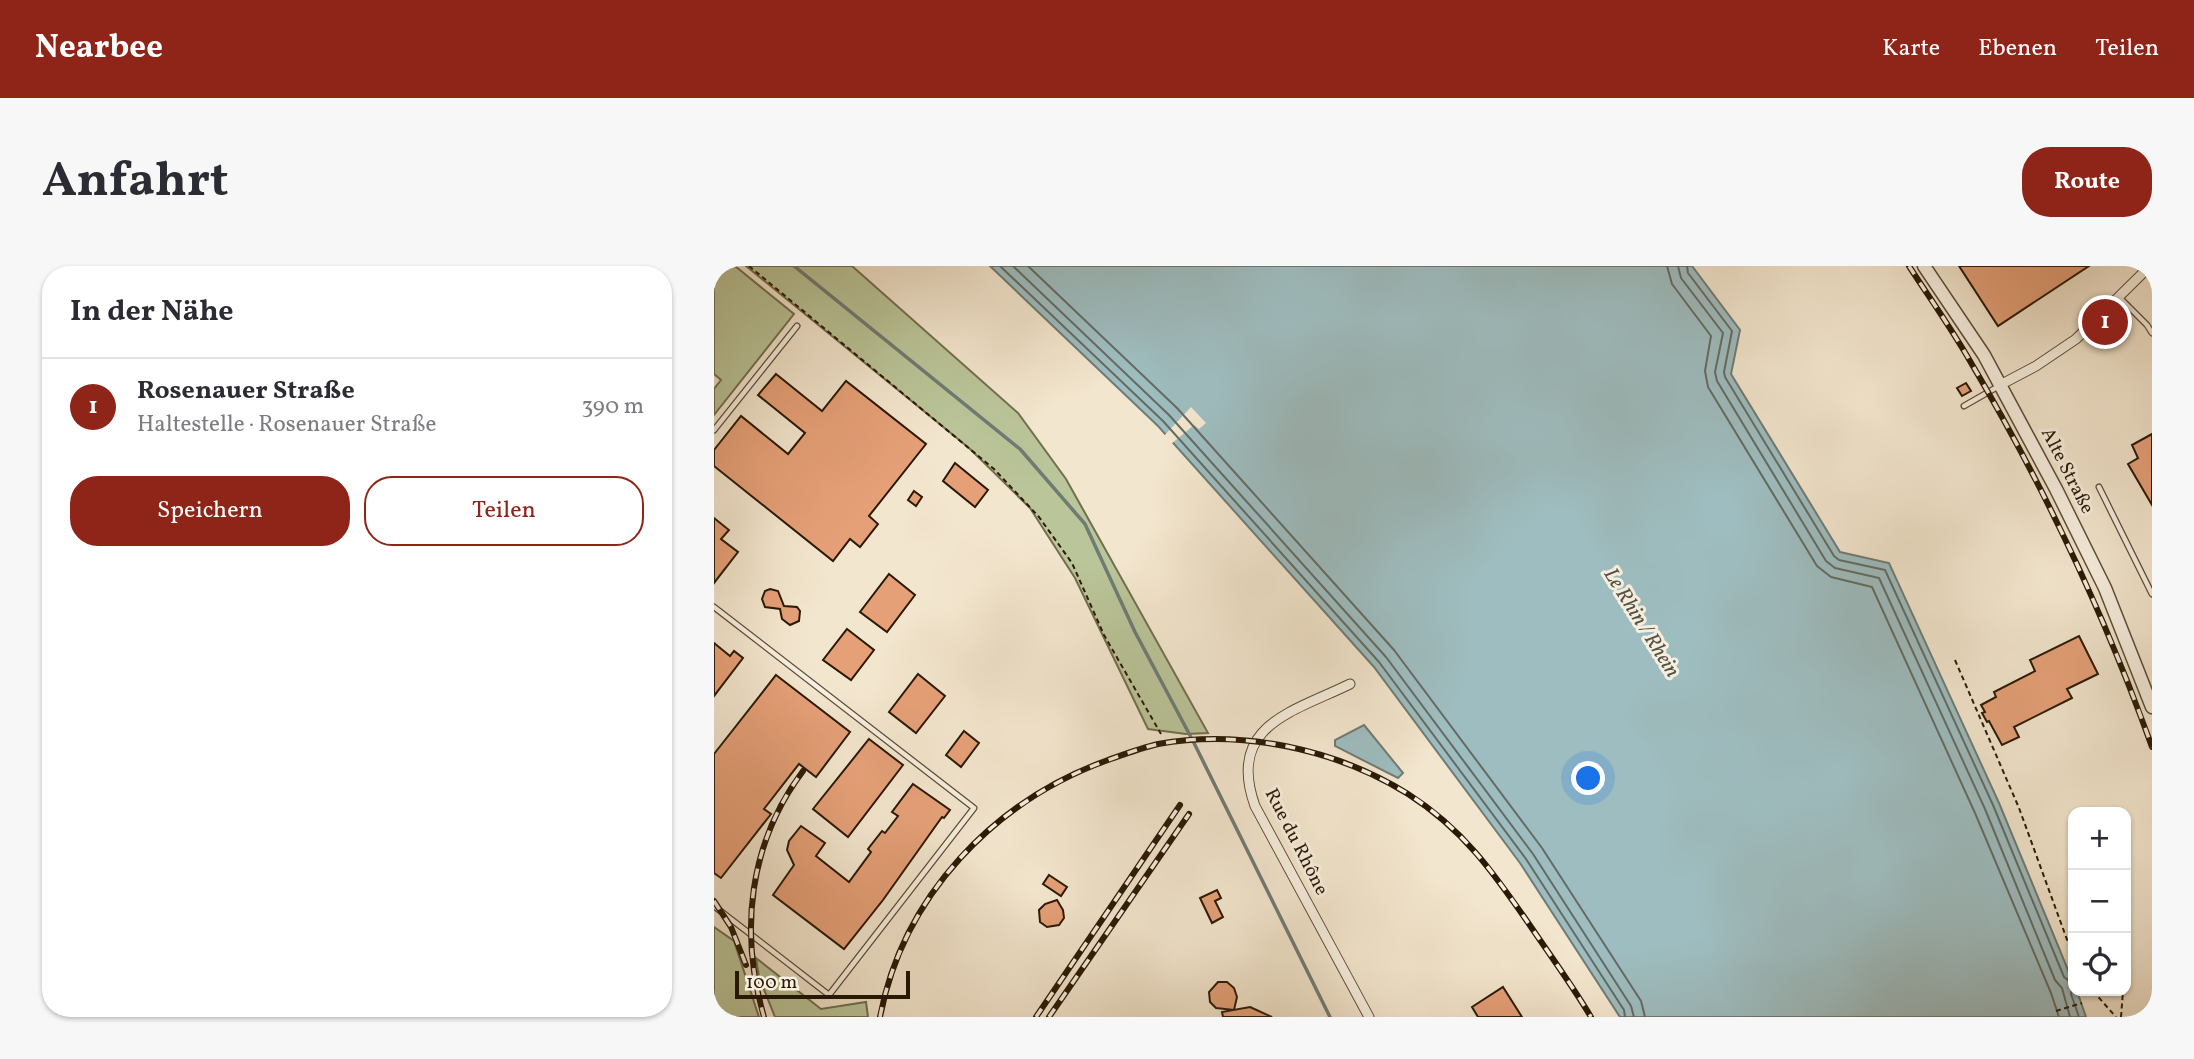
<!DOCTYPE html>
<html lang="de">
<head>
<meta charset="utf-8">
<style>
	body { margin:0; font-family:Vollkorn,serif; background:#f7f7f7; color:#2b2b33 }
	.controls { position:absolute; right:21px; bottom:21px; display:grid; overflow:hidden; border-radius:14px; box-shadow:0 2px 5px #0004 }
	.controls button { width:63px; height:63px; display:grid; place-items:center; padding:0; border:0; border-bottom:2px solid #e1e1e2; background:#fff; color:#2b2b33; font:35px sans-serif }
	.scale { position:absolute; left:21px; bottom:18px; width:175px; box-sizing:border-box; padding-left:7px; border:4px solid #2a1905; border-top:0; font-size:19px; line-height:24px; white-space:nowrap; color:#2a1905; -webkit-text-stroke:5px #f7efdf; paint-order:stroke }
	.you { position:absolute; left:875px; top:513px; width:24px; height:24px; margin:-18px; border:5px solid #fff; border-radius:50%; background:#1a73e8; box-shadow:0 0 0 10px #1a73e833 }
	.badge { display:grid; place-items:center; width:46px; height:46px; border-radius:50%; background:#8f2418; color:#fff; font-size:23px; font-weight:700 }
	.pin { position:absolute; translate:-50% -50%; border:4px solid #fff; box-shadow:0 2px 7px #0006 }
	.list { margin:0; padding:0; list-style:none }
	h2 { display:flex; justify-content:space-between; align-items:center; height:91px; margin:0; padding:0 28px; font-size:30px }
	h2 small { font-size:23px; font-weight:400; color:#7c7c81 }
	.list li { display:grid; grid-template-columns:46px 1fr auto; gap:21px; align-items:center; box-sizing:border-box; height:98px; padding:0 28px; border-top:2px solid #e1e1e2 }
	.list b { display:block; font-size:26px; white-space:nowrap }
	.list p { margin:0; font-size:23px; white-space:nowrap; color:#7c7c81 }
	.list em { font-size:23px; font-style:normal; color:#7c7c81 }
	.actions { display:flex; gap:14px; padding:21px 28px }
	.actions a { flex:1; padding:16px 0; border:2px solid #8f2418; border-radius:28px; text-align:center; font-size:24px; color:#8f2418 }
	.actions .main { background:#8f2418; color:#fff }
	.icon { flex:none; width:38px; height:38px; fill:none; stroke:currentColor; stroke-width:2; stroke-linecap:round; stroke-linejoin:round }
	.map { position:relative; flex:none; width:1438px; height:751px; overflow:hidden; border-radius:28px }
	header { display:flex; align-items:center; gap:42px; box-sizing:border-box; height:98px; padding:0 35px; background:#8f2418; color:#fff }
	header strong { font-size:33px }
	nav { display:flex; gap:38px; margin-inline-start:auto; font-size:24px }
	.intro { display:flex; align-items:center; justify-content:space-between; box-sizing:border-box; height:168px; padding:0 42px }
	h1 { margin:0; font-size:49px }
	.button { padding:18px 32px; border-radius:28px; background:#8f2418; color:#fff; font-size:24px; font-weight:700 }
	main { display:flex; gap:42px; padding:0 42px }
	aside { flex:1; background:#fff; border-radius:28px; box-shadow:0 2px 5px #0004 }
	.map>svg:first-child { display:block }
	.green { fill:#bac599; stroke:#726f4f; stroke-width:2 }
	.water { fill:#9ebdc0; stroke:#707b75; stroke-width:2 }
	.pier { fill:#f3e6ce }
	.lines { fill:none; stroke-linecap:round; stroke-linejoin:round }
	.shore { stroke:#646b62; stroke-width:2 }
	.stream { stroke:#707b75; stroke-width:3.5 }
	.building { fill:#e6a078; stroke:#2a1905; stroke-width:2 }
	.service-casing { stroke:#5c4c37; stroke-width:7 }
	.minor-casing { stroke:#5c4c37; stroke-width:11 }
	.tertiary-casing { stroke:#5c4c37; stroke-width:15 }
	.path { stroke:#2a1905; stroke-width:2; stroke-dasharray:5 3.5; stroke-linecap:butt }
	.service { stroke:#f7efdf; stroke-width:4.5 }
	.minor { stroke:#f7efdf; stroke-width:9 }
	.tertiary { stroke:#f7efdf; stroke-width:12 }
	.rail-casing { stroke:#2a1905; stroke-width:6 }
	.rail { stroke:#f7efdf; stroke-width:3.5; stroke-dasharray:10; stroke-linecap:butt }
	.labels { text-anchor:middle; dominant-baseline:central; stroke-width:6; stroke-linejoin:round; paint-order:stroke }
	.street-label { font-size:19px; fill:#2a1905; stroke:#f7efdf }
	.water-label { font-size:21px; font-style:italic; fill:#535246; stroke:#f7efdf }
</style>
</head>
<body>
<header>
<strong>Nearbee</strong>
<nav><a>Karte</a><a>Ebenen</a><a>Teilen</a></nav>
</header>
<div class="intro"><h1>Anfahrt</h1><a class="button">Route</a></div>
<main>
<aside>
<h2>In der Nähe<small></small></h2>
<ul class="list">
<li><span class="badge">1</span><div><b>Rosenauer Straße</b><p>Haltestelle · Rosenauer Straße</p></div><em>390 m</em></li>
</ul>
<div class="actions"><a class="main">Speichern</a><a>Teilen</a></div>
</aside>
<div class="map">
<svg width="1438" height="751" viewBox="0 0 1438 751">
	<rect width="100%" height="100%" fill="#f3e6ce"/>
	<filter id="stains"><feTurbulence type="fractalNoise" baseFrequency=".00286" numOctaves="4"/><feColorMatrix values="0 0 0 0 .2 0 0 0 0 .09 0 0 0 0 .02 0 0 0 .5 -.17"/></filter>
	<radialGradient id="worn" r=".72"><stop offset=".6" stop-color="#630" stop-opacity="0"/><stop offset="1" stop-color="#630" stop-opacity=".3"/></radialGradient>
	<g class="green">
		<path d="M 0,0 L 21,0 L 80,48 L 0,149 L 0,123 L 7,114 L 0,108 Z"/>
		<path d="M 32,0 L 138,0 L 304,147 L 352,213 L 494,467 L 472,468 L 434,463 L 361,312 L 316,242 L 255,182 Z"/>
		<path d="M 0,661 L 20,675 L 45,751 L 11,751 L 0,736 Z"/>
		<path d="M 42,692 L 107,743 L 152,736 L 154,751 L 61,751 L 45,711 Z"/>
	</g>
	<g class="water">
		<path d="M 276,0 L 978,0 L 1026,64 L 1017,108 L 1126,286 L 1175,297 L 1285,537 L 1359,716 L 1359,725 L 1363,725 L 1372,751 L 906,751 L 806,597 L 660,401 L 444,160 Z"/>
		<path d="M 650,459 L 689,507 L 684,512 L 621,480 L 621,474 Z"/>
	</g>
	<path class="pier" d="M 477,141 L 492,157 L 485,163 L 480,159 L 456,179 L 449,171 Z"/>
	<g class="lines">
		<g class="shore">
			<path d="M 286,0 L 449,155 L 665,396 L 812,593 L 910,744 L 911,751"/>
			<path d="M 299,0 L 455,149 L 672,391 L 819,588 L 917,740 L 920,751"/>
			<path d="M 314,0 L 463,142 L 680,384 L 828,582 L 927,735 L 931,751"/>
			<path d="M 953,0 L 958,18 L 997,70 L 991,105 L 994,121 L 1103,300 L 1117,311 L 1158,321 L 1261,547 L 1337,727 L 1345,751"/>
			<path d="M 964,0 L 967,12 L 1009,67 L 1001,106 L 1003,115 L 1112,295 L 1121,302 L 1165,312 L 1271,543 L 1341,714 L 1348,722 L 1356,751"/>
			<path d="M 973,0 L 974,7 L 1018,65 L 1010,106 L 1011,111 L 1120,290 L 1125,294 L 1171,304 L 1279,539 L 1350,711 L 1359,718 L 1357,728 L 1365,751"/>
		</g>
		<path class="stream" d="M 80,0 L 306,183 L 371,258 L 421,366 L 479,475 L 616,751"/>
	</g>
	<g class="building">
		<path d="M 1245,0 L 1375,0 L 1284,60 Z"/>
		<path d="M 62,108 L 108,145 L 132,115 L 212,178 L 155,250 L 164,258 L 146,281 L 136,273 L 119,295 L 0,200 L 0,184 L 27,150 L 74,188 L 91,167 L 44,129 Z"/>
		<path d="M 1252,117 L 1257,125 L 1248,130 L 1243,122 Z"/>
		<path d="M 1438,168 L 1438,239 L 1414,198 L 1424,192 L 1418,179 Z"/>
		<path d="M 241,197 L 274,224 L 261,241 L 229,215 Z"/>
		<path d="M 200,225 L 208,231 L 202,240 L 194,234 Z"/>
		<path d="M 0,252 L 15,264 L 7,273 L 24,286 L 0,317 Z"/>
		<path d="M 175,308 L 201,329 L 173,366 L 146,346 Z"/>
		<path d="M 56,323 L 64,325 L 70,340 L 83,341 L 86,345 L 85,355 L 76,359 L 68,353 L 66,343 L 51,341 L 48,333 L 51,325 Z"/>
		<path d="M 133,363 L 160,384 L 137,414 L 109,394 Z"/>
		<path d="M 1365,370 L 1384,408 L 1353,423 L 1358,432 L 1300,461 L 1305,471 L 1288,479 L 1275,455 L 1273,456 L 1268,447 L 1271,446 L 1267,439 L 1282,431 L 1280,426 L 1321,405 L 1316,394 Z"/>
		<path d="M 0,377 L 16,390 L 20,385 L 29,392 L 0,430 Z"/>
		<path d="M 204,408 L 231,430 L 202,467 L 175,446 Z"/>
		<path d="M 62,409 L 136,466 L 102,511 L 85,498 L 50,543 L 57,548 L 7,612 L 0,607 L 0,488 Z"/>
		<path d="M 250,465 L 265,477 L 247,501 L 232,489 Z"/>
		<path d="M 155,473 L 189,499 L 134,571 L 99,543 Z"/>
		<path d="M 199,518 L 236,544 L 230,552 L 228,551 L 169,634 L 130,683 L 59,629 L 80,599 L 73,584 L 75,575 L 87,560 L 111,577 L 102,590 L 135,616 L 157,586 L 154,583 L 168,565 L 171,567 L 184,550 L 178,546 Z"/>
		<path d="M 335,609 L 353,621 L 347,630 L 329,618 Z"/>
		<path d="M 503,624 L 507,632 L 501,635 L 509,651 L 498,657 L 486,632 Z"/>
		<path d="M 343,634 L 349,644 L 350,652 L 345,659 L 333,661 L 326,656 L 325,644 L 331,638 Z"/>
		<path d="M 504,716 L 513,716 L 520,722 L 523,731 L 520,744 L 502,742 L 496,736 L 495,726 Z"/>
		<path d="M 789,721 L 808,751 L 764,751 L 758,741 Z"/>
		<path d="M 536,741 L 558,751 L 509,751 L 508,746 Z"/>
	</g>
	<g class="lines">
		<defs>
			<g id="service">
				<path d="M 1406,32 L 1433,59 L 1438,67"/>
				<path d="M 1250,140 L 1285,120"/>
				<path d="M 0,164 L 83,60"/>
				<path d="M 1385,221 L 1438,328"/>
				<path d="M 0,341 L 260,542 L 115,729 L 0,640"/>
			</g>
			<g id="minor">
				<path d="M 1286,119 L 1322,100 L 1362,73 L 1436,0"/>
				<path d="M 636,418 C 579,446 512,459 541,540 L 655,751"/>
			</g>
			<path id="tertiary" d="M 1210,0 L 1270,89 L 1342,223 L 1391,322 L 1438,441"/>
		</defs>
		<use href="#service" class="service-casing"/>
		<use href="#minor" class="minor-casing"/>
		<use href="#tertiary" class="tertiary-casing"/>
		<g class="path">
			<path d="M 35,0 L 280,203 L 325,251 L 358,297 L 390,369 L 447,468"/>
			<path d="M 1241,394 L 1305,542 L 1359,690"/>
			<path d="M 1412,658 L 1412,625"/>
			<path d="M 1379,725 L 1402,751"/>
			<path d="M 1342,745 L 1368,737"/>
			<path d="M 1407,751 L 1409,725"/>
		</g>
		<use href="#service" class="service"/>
		<use href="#minor" class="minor"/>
		<use href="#tertiary" class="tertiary"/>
		<defs>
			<g id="rail">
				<path d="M 1195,0 C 1215,31 1237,62 1256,95 C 1328,217 1390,347 1438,481"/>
				<path d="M 0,635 L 17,661 L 32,699"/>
				<path d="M 50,751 C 25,665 35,577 89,505"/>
				<path d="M 166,751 C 189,630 280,535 394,494 C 411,488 427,482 444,478 C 528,463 622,483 694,528 C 749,563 779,606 815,658 C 836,689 858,719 877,751"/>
				<path d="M 322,751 L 466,539"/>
				<path d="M 335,751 L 475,548"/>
			</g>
		</defs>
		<use href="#rail" class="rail-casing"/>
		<use href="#rail" class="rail"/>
	</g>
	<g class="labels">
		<g class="street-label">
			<text transform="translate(1353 205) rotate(63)">Alte Straße</text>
			<text transform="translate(582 576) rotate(63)">Rue du Rhône</text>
		</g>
		<g class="water-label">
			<text transform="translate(927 357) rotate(58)">Le Rhin / Rhein</text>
		</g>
	</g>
	<rect width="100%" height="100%" filter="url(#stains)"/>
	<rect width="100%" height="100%" fill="url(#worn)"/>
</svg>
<div class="controls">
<button>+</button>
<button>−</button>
<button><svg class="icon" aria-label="locate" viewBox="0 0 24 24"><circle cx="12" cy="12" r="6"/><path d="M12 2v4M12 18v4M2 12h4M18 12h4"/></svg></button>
</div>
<div class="scale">100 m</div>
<div class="you"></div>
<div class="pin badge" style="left:1391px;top:56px">1</div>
</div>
</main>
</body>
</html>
